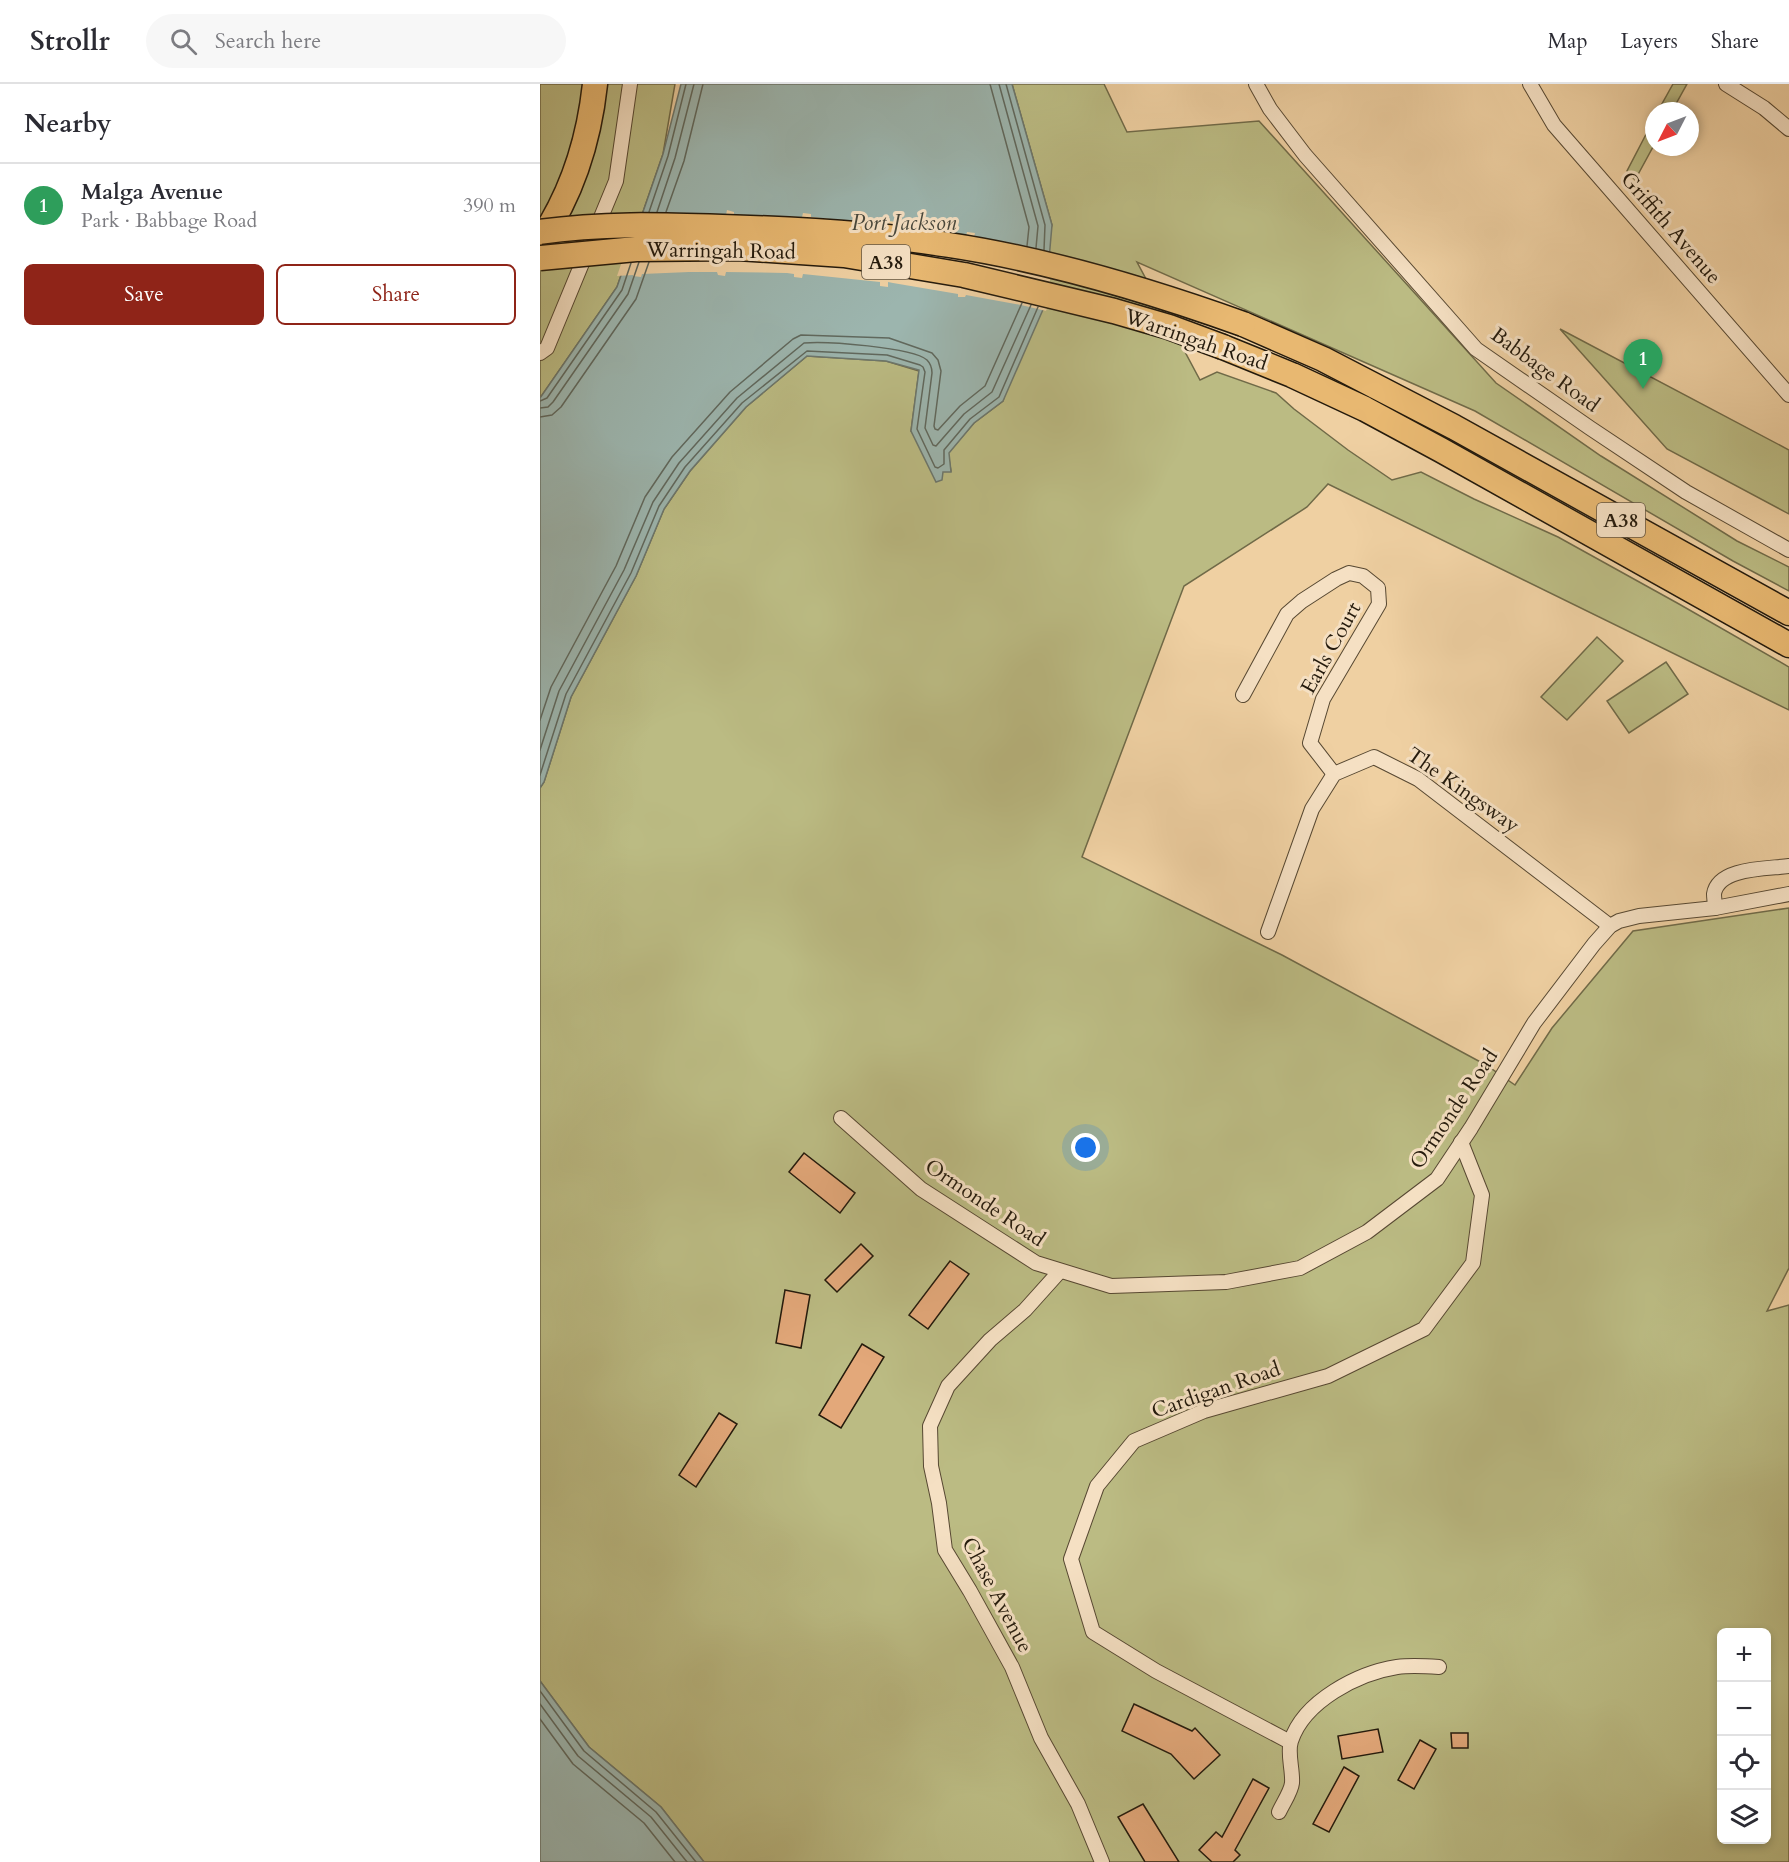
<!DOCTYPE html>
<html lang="en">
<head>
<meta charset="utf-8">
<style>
	body { margin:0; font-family:Cardo,serif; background:#f7f7f7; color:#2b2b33 }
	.controls { position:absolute; right:18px; bottom:18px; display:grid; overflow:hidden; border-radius:9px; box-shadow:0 3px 9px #0003 }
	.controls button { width:54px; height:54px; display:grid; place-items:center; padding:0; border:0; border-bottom:2px solid #e1e1e2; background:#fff; color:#2b2b33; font:30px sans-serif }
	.compass { position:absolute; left:1105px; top:18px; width:54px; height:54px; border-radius:50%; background:#fff; box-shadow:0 3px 9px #0003; rotate:228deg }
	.you { position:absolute; left:546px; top:1064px; width:21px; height:21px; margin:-15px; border:4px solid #fff; border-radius:50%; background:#1a73e8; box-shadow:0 0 0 9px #1a73e833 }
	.badge { display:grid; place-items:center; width:39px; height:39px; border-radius:50%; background:#8f2418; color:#fff; font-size:20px; font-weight:700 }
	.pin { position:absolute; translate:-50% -50px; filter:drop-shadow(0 2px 3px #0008) }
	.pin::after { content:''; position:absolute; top:32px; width:21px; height:18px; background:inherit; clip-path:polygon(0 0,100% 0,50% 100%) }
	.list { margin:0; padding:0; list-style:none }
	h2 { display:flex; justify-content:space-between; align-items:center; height:78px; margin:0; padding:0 24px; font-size:26px }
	h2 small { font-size:20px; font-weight:400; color:#7c7c81 }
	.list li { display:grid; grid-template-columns:39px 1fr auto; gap:18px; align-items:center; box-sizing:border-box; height:84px; padding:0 24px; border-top:2px solid #e1e1e2 }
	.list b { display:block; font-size:22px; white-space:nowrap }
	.list p { margin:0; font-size:20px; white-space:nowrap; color:#7c7c81 }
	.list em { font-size:20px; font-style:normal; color:#7c7c81 }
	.actions { display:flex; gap:12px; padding:18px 24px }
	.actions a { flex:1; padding:14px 0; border:2px solid #8f2418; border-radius:9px; text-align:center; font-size:21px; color:#8f2418 }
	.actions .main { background:#8f2418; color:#fff }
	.icon { flex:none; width:33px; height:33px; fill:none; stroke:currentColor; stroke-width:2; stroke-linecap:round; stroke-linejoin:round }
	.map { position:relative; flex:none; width:1249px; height:1778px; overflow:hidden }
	header { display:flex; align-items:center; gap:36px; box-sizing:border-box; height:84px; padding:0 30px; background:#fff; border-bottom:2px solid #e1e1e2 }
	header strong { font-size:28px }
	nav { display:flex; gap:33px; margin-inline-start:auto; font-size:21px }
	.search { width:420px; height:54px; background:#f7f7f7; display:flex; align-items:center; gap:15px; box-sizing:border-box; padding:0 21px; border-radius:33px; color:#7c7c81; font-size:22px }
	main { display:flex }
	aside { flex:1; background:#fff }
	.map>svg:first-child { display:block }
	.green { fill:#bbbb83; stroke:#706a48; stroke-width:1.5; fill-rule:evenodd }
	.water { fill:#9cb5ae; stroke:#6c776d; stroke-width:1.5 }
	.pier { fill:#efd0a2 }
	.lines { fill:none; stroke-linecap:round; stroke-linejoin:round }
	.shore { stroke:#60685d; stroke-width:1.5 }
	.building { fill:#e3a87a; stroke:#241a0c; stroke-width:1.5 }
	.minor-casing { stroke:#574832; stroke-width:16 }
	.trunk-casing { stroke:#241a0c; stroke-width:27 }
	.minor { stroke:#f5e0c3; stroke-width:14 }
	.trunk { stroke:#e8b871; stroke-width:24 }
	.trunk-bridge-casing { stroke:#241a0c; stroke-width:27; stroke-linecap:butt }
	.trunk-bridge { stroke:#e8b871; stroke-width:24 }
	.labels { text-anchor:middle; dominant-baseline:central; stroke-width:6; stroke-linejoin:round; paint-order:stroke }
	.shield { fill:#f5e0c3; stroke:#635543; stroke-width:1.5 }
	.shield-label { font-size:20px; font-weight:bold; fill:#241a0c }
	.street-label { font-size:21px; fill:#241a0c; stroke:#f5e0c3 }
	.water-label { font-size:22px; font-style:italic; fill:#48483d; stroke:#f5e0c3 }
</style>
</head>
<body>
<header>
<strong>Strollr</strong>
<div class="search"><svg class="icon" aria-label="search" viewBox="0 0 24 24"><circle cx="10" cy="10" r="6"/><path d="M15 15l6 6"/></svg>Search here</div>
<nav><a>Map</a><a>Layers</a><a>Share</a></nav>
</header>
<main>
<aside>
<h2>Nearby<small></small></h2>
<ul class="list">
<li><span class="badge" style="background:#2e9e5b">1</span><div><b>Malga Avenue</b><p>Park · Babbage Road</p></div><em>390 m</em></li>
</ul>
<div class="actions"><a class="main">Save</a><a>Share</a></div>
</aside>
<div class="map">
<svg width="1249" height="1778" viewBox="0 0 1249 1778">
	<rect width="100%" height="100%" fill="#efd0a2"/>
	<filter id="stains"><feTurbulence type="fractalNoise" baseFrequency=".00333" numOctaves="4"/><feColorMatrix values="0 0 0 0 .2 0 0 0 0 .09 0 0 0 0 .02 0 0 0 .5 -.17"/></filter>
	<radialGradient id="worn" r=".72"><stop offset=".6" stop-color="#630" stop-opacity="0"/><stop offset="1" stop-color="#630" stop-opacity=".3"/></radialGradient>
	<g class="green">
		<path d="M 0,0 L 135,0 L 123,70 L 77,203 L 0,314 Z"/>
		<path d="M 472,0 L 564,0 L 587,48 L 719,37 L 956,299 L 1061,372 L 1197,457 L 1249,483 L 1249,507 L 1193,477 L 935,327 L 597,178 L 660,296 L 677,288 L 736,309 L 754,325 L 808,366 L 852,396 L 881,388 L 934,415 L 1018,453 L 1139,520 L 1249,583 L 1249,626 L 788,400 L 767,423 L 644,502 L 542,773 L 742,871 L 946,981 L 975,1001 L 1012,944 L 1093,847 L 1249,824 L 1249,1184 L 1227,1227 L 1249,1221 L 1249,1778 L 164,1778 L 121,1723 L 49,1663 L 0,1597 L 0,704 L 4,698 L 31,613 L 96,492 L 124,425 L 150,387 L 206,323 L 267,272 L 346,277 L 379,287 L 371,347 L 403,387 L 411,387 L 408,369 L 434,339 L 463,317 L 512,141 ZM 1182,1548 L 1226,1548 L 1226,1756 L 1182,1756 Z"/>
		<path d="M 1133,0 L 1147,0 L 1132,27 L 1118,27 Z"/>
		<path d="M 1114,35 L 1114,61 L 1095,96 L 1087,87 Z"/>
		<path d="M 1020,245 L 1249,366 L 1249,430 L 1127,365 Z"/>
		<path d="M 1057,553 L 1083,577 L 1027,636 L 1001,613 Z"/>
		<path d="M 1126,578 L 1148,610 L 1089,649 L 1067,617 Z"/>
	</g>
	<g class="water">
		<path d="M 141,0 L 472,0 L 512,141 L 505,221 L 463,317 L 434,339 L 409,369 L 411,388 L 403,388 L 402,396 L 396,398 L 371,347 L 379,286 L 346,277 L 267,272 L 206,323 L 150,387 L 124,425 L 96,492 L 31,613 L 4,698 L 0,704 L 0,314 L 77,203 L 123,70 Z"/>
		<path d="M 0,1597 L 49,1663 L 121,1723 L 164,1778 L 0,1778 Z"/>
	</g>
	<path class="pier" d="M 187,126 L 194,128 L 194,131 L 262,133 L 263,129 L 271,130 L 271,133 L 348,141 L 349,137 L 357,138 L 357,142 L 426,152 L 427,148 L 435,149 L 434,153 L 512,170 L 508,222 L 506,227 L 481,221 L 426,211 L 425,213 L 418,213 L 418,210 L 353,199 L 348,198 L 348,203 L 340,202 L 340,198 L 263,190 L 262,194 L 254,193 L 254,190 L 247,189 L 186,188 L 185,192 L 178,191 L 177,188 L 149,188 L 102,190 L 101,193 L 93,192 L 93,191 L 77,192 L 98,131 L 102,131 L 102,128 L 110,129 L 110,131 L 186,131 Z"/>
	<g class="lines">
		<g class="shore">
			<path d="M 450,0 L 489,143 L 487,162"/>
			<path d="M 459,0 L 498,142 L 496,164"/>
			<path d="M 466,0 L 505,141 L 504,166"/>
			<path d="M 109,128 L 128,72 L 146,0"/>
			<path d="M 117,128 L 135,74 L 154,0"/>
			<path d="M 126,128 L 144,77 L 163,0"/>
			<path d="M 0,317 L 7,314 L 82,206 L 91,179"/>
			<path d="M 0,324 L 8,323 L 13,318 L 88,210 L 99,178"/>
			<path d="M 0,333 L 12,331 L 21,323 L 96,215 L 109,178"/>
			<path d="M 0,636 L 11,603 L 76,482 L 105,413 L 132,373 L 190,308 L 253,255 L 261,251 L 349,254 L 392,269 L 398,276 L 401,287 L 394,342 L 395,345 L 398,346 L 420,322 L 445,302 L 482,219"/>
			<path d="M 0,666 L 19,607 L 84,486 L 113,418 L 139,379 L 197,314 L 264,259 C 285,257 372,263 387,276 C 391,280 392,284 392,289 L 385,344 L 393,361 L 396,362 L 424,330 L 452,308 L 491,221"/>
			<path d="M 0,691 L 26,610 L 91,489 L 119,422 L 145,383 L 202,319 L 267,267 L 347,271 L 380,281 L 383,283 L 385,288 L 377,345 L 395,383 L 398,384 L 404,380 L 404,366 L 430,335 L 459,313 L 498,223"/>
			<path d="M 0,1607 L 44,1667 L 116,1728 L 156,1778"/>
			<path d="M 0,1620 L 38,1672 L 111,1733 L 147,1778"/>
			<path d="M 0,1635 L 33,1680 L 104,1739 L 135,1778"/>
		</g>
	</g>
	<g class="building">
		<path d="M 264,1069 L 315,1109 L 300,1129 L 249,1088 Z"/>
		<path d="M 321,1160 L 333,1172 L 297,1208 L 285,1196 Z"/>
		<path d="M 410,1177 L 429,1190 L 388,1245 L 369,1231 Z"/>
		<path d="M 245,1206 L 270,1211 L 261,1264 L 236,1259 Z"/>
		<path d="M 322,1260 L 344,1273 L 301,1344 L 279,1331 Z"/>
		<path d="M 179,1329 L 197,1340 L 156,1403 L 139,1391 Z"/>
		<path d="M 594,1620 L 652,1647 L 655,1644 L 680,1671 L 654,1695 L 631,1670 L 582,1647 Z"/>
		<path d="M 838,1645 L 843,1668 L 802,1675 L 798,1652 Z"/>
		<path d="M 911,1649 L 928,1649 L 928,1664 L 912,1664 Z"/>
		<path d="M 880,1656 L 896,1665 L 874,1705 L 858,1696 Z"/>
		<path d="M 804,1683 L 819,1692 L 789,1748 L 773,1740 Z"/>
		<path d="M 713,1695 L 729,1704 L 695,1766 L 700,1771 L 693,1778 L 672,1778 L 659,1766 L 676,1748 L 682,1753 Z"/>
		<path d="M 603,1720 L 639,1778 L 605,1778 L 578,1733 Z"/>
	</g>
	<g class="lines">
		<defs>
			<g id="minor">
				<path d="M 716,0 L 730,25 L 765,71 L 936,265 L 1050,344 L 1146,408 L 1249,466"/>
				<path d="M 990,0 L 1014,41 L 1249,311"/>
				<path d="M 1186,0 L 1224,24 L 1249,45"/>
				<path d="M 0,269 L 7,264 L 76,97 L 90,0"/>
				<path d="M 703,611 L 747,530 L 762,517 L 796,495 L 809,489 L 823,492 L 838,504 L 839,520 L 783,615 L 770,659 L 794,690"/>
				<path d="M 1175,824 C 1175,819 1174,814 1174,810 C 1178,783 1228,785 1249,782"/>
				<path d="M 728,848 L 772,725 L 794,690 L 834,673 L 878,695 L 1070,842"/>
				<path d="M 301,1034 L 381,1105 L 496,1179 L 571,1202 L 686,1198 L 760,1184 L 827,1148 L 897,1095 L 931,1044 L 994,939 L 1054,860 L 1070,842 L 1079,837 L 1099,832 L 1175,824 L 1249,810"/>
				<path d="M 520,1187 L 485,1226 L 450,1256 L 408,1302 L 390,1342 L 391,1382 L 399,1419 L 405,1466 L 430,1507 L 472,1583 L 501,1654 L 538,1720 L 562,1778"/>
				<path d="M 750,1658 L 616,1587 L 553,1548 L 531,1475 L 557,1402 L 594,1357 L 664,1327 L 788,1292 L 884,1245 L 933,1179 L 942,1111 L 921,1058"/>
				<path d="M 739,1728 C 743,1719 751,1708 752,1699 C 753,1686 747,1669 751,1657 C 764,1617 818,1589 857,1583 C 871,1581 885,1582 899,1583"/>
			</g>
			<g id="trunk">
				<path d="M 0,157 C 32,110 49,56 55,0"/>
				<path d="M 703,240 L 783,275 L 914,343 L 1249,529"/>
				<path d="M 683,263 L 752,291 L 825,325 L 901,366 L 1249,561"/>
			</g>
		</defs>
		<use href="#minor" class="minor-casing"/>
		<use href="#trunk" class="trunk-casing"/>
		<use href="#minor" class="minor"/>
		<use href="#trunk" class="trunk"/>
		<defs>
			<g id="trunk-bridge">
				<path d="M 0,148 C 60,139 121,141 182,143 C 257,145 334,149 409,161 C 509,176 608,206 703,240"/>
				<path d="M 0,174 L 96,165 L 198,164 L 304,171 L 424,191 L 574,227 L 629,243 L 683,263"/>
			</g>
		</defs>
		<use href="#trunk-bridge" class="trunk-bridge-casing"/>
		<use href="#trunk-bridge" class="trunk-bridge"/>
	</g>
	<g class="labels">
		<g class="shield">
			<rect x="322" y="161" width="48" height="34" rx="4.5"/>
			<rect x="1057" y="419" width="48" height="34" rx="4.5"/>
		</g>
		<g class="shield-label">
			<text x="346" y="178">A38</text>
			<text x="1081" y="436">A38</text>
		</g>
		<g class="street-label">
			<text transform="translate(1131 144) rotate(49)">Griffith Avenue</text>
			<text transform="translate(181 167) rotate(1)">Warringah Road</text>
			<text transform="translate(656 256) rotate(19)">Warringah Road</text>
			<text transform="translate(1005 286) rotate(36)">Babbage Road</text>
			<text transform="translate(791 564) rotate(-61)">Earls Court</text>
			<text transform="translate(923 706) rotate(35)">The Kingsway</text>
			<text transform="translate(914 1025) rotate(-56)">Ormonde Road</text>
			<text transform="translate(445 1119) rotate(34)">Ormonde Road</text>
			<text transform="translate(676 1306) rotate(-19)">Cardigan Road</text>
			<text transform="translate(457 1511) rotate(62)">Chase Avenue</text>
		</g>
		<g class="water-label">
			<text x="364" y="139">Port Jackson</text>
		</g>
	</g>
	<rect width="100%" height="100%" filter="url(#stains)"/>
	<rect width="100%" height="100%" fill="url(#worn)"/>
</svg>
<div class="controls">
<button>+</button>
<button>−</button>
<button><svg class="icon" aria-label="locate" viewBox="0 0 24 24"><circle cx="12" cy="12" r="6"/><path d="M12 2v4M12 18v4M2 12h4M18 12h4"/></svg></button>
<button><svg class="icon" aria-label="layers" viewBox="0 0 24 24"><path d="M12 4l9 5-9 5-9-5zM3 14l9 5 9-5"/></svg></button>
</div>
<svg class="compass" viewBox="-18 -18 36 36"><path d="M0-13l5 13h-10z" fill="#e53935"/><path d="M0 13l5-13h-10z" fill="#7c7c81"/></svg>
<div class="you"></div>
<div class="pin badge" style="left:1103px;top:305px;background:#2e9e5b">1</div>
</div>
</main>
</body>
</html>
